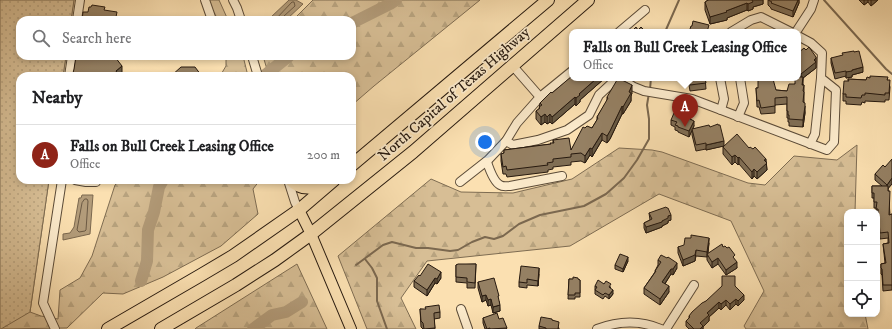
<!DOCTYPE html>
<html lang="en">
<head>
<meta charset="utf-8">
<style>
	body { margin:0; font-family:"IM FELL DW Pica",serif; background:#f6f6f6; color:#202124 }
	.controls { position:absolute; right:12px; bottom:12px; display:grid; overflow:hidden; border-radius:8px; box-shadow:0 2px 6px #0003 }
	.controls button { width:36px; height:36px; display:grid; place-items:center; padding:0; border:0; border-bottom:1px solid #e0e0e0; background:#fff; color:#202124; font:20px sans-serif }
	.you { position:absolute; left:485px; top:142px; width:14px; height:14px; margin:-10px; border:3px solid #fff; border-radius:50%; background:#1a73e8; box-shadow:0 0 0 6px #1a73e833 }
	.badge { display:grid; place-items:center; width:26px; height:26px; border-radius:50%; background:#8f2418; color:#fff; font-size:13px; font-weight:700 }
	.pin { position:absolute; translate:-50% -33px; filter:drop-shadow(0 1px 2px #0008) }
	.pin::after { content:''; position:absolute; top:21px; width:14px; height:12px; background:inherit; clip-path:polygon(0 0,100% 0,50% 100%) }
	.popup { position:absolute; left:569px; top:29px; width:232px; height:52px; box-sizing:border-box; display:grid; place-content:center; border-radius:8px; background:#fff; filter:drop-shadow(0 1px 3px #0005); font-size:13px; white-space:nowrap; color:#757577 }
	.popup b { font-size:15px; color:#202124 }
	.popup::after { content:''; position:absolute; left:50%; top:100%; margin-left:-8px; border:8px solid transparent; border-top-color:#fff }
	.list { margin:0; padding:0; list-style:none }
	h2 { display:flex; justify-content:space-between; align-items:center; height:52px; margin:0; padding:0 16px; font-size:17px }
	h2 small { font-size:13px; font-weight:400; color:#757577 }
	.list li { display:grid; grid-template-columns:26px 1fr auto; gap:12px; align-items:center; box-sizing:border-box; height:60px; padding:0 16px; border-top:1px solid #e0e0e0 }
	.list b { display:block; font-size:15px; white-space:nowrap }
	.list p { margin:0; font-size:13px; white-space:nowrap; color:#757577 }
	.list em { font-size:13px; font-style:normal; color:#757577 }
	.icon { flex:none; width:22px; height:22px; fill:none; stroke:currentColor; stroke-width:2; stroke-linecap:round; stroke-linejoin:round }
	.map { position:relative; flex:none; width:892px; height:329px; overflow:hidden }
	.search { position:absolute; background:#fff; box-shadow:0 2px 6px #0003; left:16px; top:16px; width:340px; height:44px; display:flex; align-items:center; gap:10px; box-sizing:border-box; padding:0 14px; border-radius:12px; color:#757577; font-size:15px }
	.panel { position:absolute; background:#fff; box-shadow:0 2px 6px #0003; left:16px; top:72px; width:340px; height:112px; border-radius:12px }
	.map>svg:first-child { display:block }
	.forest { fill:url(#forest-firs); stroke:#7e6c52 }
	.park { fill:url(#park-dots); stroke:#7e6c52 }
	.water { fill:#b39c7a; stroke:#7b684f }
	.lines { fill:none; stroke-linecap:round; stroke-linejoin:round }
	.shore { stroke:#6c5a44; stroke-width:1 }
	.stream { stroke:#7b684f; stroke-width:2 }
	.river { stroke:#b39c7a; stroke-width:12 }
	.minor-casing { stroke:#5b4b38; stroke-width:10 }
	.major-casing { stroke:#26190f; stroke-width:12 }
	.highway-casing { stroke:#26190f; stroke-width:14 }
	.minor { stroke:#fcebcc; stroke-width:8 }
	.major { stroke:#fbe0b1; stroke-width:10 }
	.highway { stroke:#fbe0b1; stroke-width:12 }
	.wall { fill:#806e55; stroke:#26190f }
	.shaded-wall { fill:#685a45; stroke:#26190f }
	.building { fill:#958063; stroke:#26190f }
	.labels { text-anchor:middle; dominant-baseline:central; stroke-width:3.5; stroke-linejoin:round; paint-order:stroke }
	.street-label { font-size:15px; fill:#26190f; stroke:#fcebcc }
</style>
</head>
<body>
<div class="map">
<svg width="892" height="329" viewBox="0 0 892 329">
	<defs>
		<pattern id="forest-firs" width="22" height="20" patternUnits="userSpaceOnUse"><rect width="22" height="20" fill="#d7be95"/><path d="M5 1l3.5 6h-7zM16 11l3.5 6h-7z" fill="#b8a37f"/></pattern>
		<pattern id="park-dots" width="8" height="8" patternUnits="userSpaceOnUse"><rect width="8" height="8" fill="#d7be95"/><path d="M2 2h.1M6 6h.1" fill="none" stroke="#b8a37f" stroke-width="1.8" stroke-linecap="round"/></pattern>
	</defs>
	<rect width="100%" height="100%" fill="#fbe0b1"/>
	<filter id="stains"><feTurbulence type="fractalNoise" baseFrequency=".005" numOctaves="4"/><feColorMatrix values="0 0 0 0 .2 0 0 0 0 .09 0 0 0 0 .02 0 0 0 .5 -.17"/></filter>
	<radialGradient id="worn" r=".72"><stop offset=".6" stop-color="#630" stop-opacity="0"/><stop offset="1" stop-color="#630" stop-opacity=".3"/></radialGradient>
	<g class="forest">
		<path d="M 0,0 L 74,0 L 71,20 L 20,20 L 20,56 L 66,56 L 63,76 L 20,76 L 20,180 L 49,180 L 30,312 L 41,316 L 58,319 L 60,290 L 80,278 L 92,256 L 115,185 L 120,180 L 260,180 L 253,189 L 258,214 L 221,246 L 163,277 L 123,294 L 103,293 L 67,328 L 0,329 Z"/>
		<path d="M 208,0 L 219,0 L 228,20 L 215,20 Z"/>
		<path d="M 313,0 L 480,0 L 374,86 L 352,105 L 352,76 L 269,76 L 263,56 L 352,56 L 352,20 L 293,20 Z"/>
		<path d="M 226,56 L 243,56 L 248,76 L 220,76 L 226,66 Z"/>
		<path d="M 857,145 L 855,212 L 847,212 L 847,314 L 865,314 L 868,329 L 746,329 L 744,326 L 764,291 L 731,221 L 659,194 L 570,246 L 427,261 L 401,298 L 416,329 L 367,329 L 338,256 L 431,179 L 461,192 L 513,193 L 572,179 L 619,148 L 652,150 L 662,152 L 748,183 L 765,185 L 794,156 L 837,160 Z"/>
		<path d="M 297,264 L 327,329 L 195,329 L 196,328 Z"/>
	</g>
	<path class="park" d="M 0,0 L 74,0 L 71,20 L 20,20 L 20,56 L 66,56 L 63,76 L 20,76 L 20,180 L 49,180 L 30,312 L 1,329 L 0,329 Z"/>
	<g class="water">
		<path d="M 289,0 L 296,0 L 303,4 L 286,20 L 272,20 L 270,18 Z"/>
		<path d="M 82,195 L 93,195 L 90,234 L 63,240 L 63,234 L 70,233 L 74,227 L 79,198 L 81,198 Z"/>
	</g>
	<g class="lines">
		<g class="shore">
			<path d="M 275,20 L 292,2 L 294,2 L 295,6 L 284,16 L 283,20"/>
			<path d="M 85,199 L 87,199 L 88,201 L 86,230 L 85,231 L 79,232 L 77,230 L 82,203 Z"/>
		</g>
		<g class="stream">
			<path d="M 824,0 L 886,69 L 892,74"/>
			<path d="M 665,32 L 679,0"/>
			<path d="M 650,89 L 651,78"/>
			<path d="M 365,259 L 372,268 L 377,278 L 377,301 L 387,329"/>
			<path d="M 356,265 L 383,245 L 392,242 L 416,248 L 428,248 L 450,251 L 458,250 L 472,242 L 485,237 L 494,239 L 503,236 L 519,224 L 540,215 L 584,206 L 606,194 L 624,178 L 637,160 L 649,139 L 649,119 L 647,105 L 649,93"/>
		</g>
		<g class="river">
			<path d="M 352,23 L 390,4 L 396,0"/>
			<path d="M 264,76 L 289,56"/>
			<path d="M 141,281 L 147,261 L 148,230 L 154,212 L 159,187 L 163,180"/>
			<path d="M 253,329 L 272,315 L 286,312 L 302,302"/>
		</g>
		<defs>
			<g id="minor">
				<path d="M 205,0 L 212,20"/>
				<path d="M 233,0 L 237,8 L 241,20"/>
				<path d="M 77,20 L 80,0"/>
				<path d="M 619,32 L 645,10"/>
				<path d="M 731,32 L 751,20 L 761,17 L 791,32"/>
				<path d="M 796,32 L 811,9 L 814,0"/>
				<path d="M 252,56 L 258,76"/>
				<path d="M 512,65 L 540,97 L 517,123 L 506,141 L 513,145 L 538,140 L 567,130 L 589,115 L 599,95 L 613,82 L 623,80 L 634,87 L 644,91 L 692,99 L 827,150 L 834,142 L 836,90 L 821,78 L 822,53 L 811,43 L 798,36"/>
				<path d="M 69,76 L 72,56"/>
				<path d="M 720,78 L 724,99 L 721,110"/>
				<path d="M 540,97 L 572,71"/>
				<path d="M 738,117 L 744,103 L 740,78"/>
				<path d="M 810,144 L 815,134 L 821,78"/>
				<path d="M 487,162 C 489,168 494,182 500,185 C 503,187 507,186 510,186 L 562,176"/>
				<path d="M 75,180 L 86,182 L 96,182"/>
				<path d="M 288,180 L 295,202 L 299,210"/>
				<path d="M 460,182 L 488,160 L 506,141"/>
				<path d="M 461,309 L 468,329"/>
				<path d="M 55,329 L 43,303 L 62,180"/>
				<path d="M 597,329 C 618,321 640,320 661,329"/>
				<path d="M 666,329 L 694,285"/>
			</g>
			<path id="major" d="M 299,210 L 311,234 L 351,329"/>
			<g id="highway">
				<path d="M 352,165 L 548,0"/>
				<path d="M 291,180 C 301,191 314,188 327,184"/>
				<path d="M 108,329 L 201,275 L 233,256 L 299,210 L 334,180"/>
				<path d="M 161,329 L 236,285 L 275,260 L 311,234 L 413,152 L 588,0"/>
			</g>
		</defs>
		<use href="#minor" class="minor-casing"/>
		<use href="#major" class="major-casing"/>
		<use href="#highway" class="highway-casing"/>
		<use href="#minor" class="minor"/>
		<use href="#major" class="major"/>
		<use href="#highway" class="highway"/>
	</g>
	<g class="wall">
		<path d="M 763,0 L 763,4 L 753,7 L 753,9 L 748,11 L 747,10 L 727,18 L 727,20 L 710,24 L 705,10 L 705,2 Z"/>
		<path d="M 768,0 L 799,0 L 799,3 L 793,17 L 771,9 L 771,8 L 768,5 Z"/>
		<path d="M 859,0 L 878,0 L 871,6 L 868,2 L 864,5 Z"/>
		<path d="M 806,50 L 816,57 L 816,68 L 803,78 L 803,85 L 804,85 L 804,102 L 805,113 L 803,127 L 789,126 L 789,122 L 788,122 L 788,118 L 787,118 L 787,104 L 775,105 L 775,113 L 761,114 L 759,107 L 757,107 L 756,88 L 758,88 L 761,80 L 757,78 L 765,78 L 764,80 L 776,90 L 787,91 L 795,84 L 799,77 L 798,76 L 798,53 Z"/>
		<path d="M 831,58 L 863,72 L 852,75 L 852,77 L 846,78 L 846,76 L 835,79 L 831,63 Z"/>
		<path d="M 572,78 L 605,78 L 580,100 L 580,102 L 576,106 L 575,104 L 552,124 L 550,122 L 547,124 L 545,122 L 541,125 L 536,119 L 536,111 L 539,109 L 540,103 Z"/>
		<path d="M 687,78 L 705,78 L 706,89 L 690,91 L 688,79 L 687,80 Z"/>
		<path d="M 870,78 L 888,80 L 890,87 L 889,100 L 885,100 L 885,102 L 865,101 L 865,103 L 862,102 L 861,105 L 846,104 L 846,101 L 843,101 L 843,94 L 848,81 L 848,79 L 866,80 Z"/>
		<path d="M 632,93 L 631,96 L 631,101 L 623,114 L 622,114 L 610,139 L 607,143 L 602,140 L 592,157 L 590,155 L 585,163 L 581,161 L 571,162 L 571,165 L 553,167 L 553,169 L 548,170 L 548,172 L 507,177 L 506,174 L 503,174 L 501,161 L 501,154 L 504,153 L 504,150 L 551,144 L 553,143 L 553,140 L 571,150 L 585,128 L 592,128 L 597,120 L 597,117 L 607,101 L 607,97 Z"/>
		<path d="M 682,117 L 692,120 L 694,126 L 692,129 L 710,127 L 724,146 L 749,148 L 766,162 L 767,170 L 757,179 L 754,176 L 752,179 L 739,164 L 738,165 L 735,162 L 732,165 L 723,154 L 723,146 L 706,150 L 706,149 L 696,151 L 692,135 L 692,130 L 689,137 L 678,132 L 678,131 L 675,130 L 675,127 L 671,125 L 671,120 Z"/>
		<path d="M 875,174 L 892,184 L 888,188 L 890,215 L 892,214 L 892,290 L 883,291 L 882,275 L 881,274 L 881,264 L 885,263 L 883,244 L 888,243 L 888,238 L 880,239 L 878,215 L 877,215 L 877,212 L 876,212 L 876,208 L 874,208 L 874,198 L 872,198 L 872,186 L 882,186 L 875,180 Z"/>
		<path d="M 649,213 L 671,220 L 668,221 L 668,223 L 662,226 L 662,227 L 646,233 L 644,228 L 644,223 L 650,220 Z"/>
		<path d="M 709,243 L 708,254 L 723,247 L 735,260 L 737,268 L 726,275 L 718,264 L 712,268 L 707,260 L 707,257 L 696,256 L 695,261 L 683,266 L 678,253 L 678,247 Z"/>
		<path d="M 658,260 L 677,268 L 673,275 L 671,274 L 665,284 L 669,292 L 660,305 L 644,294 L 644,288 L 655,272 L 655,271 L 658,265 Z"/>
		<path d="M 628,261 L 623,272 L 615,269 L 615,265 Z"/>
		<path d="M 476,264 L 475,288 L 467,288 L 467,283 L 456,282 L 456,265 Z"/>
		<path d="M 539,274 L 538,286 L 527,285 L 527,288 L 519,287 L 519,282 Z"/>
		<path d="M 420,276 L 441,278 L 437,284 L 435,283 L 427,296 L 414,287 L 414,281 Z"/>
		<path d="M 569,279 L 580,280 L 580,297 L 575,297 L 575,299 L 568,299 Z"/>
		<path d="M 478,282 L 499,301 L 500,311 L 493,313 L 491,305 L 488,306 L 486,300 L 482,302 L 478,288 Z"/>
		<path d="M 595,286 L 611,287 L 610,288 L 613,294 L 609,299 L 605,296 L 603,299 L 595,294 Z"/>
		<path d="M 735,286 L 744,300 L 738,306 L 736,304 L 730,310 L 726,305 L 721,310 L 719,308 L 709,317 L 709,321 L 703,327 L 703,329 L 689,329 L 686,326 L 686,321 L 689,318 L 689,316 L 706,301 Z"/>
		<path d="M 420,309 L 440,312 L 440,318 L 434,319 L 435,329 L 423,329 L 421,327 Z"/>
		<path d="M 483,318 L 499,319 L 507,329 L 485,329 L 483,323 Z"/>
		<path d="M 552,320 L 559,328 L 559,329 L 539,329 L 539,326 Z"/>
	</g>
	<g class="shaded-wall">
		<path d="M 752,0 L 763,0 L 763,4 L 753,7 L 753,9 L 748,11 L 748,4 Z"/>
		<path d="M 798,0 L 799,0 L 799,3 L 793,17 L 793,11 Z"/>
		<path d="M 864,0 L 868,0 L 868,2 L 864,5 Z"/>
		<path d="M 871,0 L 878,0 L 871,6 Z"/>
		<path d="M 747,3 L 747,10 L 727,18 L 727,20 L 710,24 L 710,17 Z"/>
		<path d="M 816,58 L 816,68 L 803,78 L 802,91 L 801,74 Z"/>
		<path d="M 122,66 L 122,73 L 119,76 L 116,71 Z"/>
		<path d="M 863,67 L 863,72 L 852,75 L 852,77 L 846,78 L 846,72 L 852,70 Z"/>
		<path d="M 597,78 L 605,78 L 580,100 L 580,102 L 576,106 L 576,98 L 579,94 Z"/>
		<path d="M 632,85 L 632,93 L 631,96 L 631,101 L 623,114 L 623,107 Z"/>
		<path d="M 575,97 L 575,104 L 552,124 L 552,117 Z"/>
		<path d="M 622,106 L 622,114 L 610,139 L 607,143 L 607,136 Z"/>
		<path d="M 805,106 L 805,113 L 803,127 L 803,120 Z"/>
		<path d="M 545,114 L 545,122 L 541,125 L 541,117 Z"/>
		<path d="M 550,114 L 550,122 L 547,124 L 547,117 Z"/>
		<path d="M 694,121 L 694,126 L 689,137 L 689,131 Z"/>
		<path d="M 602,133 L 602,140 L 592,157 L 592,149 Z"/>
		<path d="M 724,141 L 724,146 L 706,150 L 706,145 Z"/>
		<path d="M 590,148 L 590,155 L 585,163 L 585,156 Z"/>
		<path d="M 735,155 L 735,162 L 732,165 L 732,157 Z"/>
		<path d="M 739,157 L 739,164 L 738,165 L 738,158 Z"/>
		<path d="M 766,159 L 767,170 L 757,179 L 757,172 Z"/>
		<path d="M 754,169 L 754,176 L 752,179 L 752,172 Z"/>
		<path d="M 892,178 L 892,184 L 887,190 L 887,185 Z"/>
		<path d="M 671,215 L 671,220 L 668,221 L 668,223 L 662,226 L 662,227 L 646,233 L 646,227 L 662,221 L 668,216 Z"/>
		<path d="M 709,238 L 709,243 L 707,257 L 707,252 Z"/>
		<path d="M 696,250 L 695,261 L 683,266 L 683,260 Z"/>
		<path d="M 628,257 L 628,261 L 623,272 L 623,269 Z"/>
		<path d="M 718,258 L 718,264 L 712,268 L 712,262 Z"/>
		<path d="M 737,262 L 737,268 L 726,275 L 726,270 Z"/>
		<path d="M 677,263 L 677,268 L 673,275 L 673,269 Z"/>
		<path d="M 539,268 L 539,274 L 538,286 L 538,281 Z"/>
		<path d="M 671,269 L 671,274 L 662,288 L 662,282 Z"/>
		<path d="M 441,272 L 441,278 L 437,284 L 437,279 Z"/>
		<path d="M 435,278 L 435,283 L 427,296 L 427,290 Z"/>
		<path d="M 669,286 L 669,292 L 660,305 L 660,299 Z"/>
		<path d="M 613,290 L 613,294 L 609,299 L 609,295 Z"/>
		<path d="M 486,295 L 486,300 L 482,302 L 482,296 Z"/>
		<path d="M 744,295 L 744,300 L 738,306 L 738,301 Z"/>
		<path d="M 491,299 L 491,305 L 488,306 L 488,300 Z"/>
		<path d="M 736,299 L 736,304 L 730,310 L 730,304 Z"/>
		<path d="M 726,300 L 726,305 L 721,310 L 721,304 Z"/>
		<path d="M 719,302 L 719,308 L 709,317 L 709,321 L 703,327 L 703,329 L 700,329 L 700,323 L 707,313 Z"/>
		<path d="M 500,305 L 500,311 L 493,313 L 493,307 Z"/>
	</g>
	<g class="building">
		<path d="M 709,0 L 752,0 L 753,2 L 748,4 L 747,3 L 726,11 L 727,12 L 710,17 L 705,2 L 706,2 L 706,1 Z"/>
		<path d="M 768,0 L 798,0 L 793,11 L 771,3 L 772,2 Z"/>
		<path d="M 92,5 L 105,7 L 104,10 L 117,12 L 116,17 L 122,18 L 121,20 L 82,20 L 83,12 L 88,12 L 89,7 L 91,7 Z"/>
		<path d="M 693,21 L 709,25 L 707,32 L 689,32 L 691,26 L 692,26 Z"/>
		<path d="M 636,27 L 638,30 L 641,27 L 646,32 L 631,32 Z"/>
		<path d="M 809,47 L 816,57 L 816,58 L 814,60 L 816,62 L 801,74 L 798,70 L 798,53 L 804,48 L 806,50 Z"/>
		<path d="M 854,51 L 854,52 L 859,51 L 863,67 L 852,70 L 852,71 L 846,72 L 846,71 L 835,73 L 831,58 L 843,55 L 842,53 Z"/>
		<path d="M 76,56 L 116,56 L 115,57 L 122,66 L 116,71 L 119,76 L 72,76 L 73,73 L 74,69 Z"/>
		<path d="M 181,67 L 195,67 L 201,75 L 201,76 L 171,76 Z"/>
		<path d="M 572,76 L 572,78 L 597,78 L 579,94 L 580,95 L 576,98 L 575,97 L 552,117 L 550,114 L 547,117 L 545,114 L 541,117 L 536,111 L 540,108 L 539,107 L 542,105 L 540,103 L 551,92 L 552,93 Z"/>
		<path d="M 870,76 L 888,77 L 887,80 L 890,80 L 889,93 L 885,93 L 885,95 L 865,93 L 865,95 L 862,95 L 861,98 L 846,97 L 846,94 L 843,94 L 844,81 L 849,81 L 848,79 L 866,80 L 867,77 L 870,78 Z"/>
		<path d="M 798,77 L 803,77 L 802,85 L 804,85 L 803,91 L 804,92 L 803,102 L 805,103 L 805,106 L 803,120 L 789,119 L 789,115 L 788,115 L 788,111 L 787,111 L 787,97 L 775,98 L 775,106 L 761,108 L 759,100 L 757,101 L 756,88 L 758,88 L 758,80 L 773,79 L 776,90 L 787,91 L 789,84 L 795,84 L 795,78 L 798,78 Z"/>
		<path d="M 689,78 L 705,78 L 706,83 L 690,85 Z"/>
		<path d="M 620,79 L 632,85 L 629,92 L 631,93 L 623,107 L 622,106 L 610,131 L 607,136 L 602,133 L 592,149 L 590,148 L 585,156 L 581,153 L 571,154 L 571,157 L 553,159 L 553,162 L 547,163 L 548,165 L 507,170 L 506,166 L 503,167 L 501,154 L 504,153 L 504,150 L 551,144 L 550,143 L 554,143 L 553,140 L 569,138 L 571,150 L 583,127 L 585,128 L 587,126 L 592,128 L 598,118 L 597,117 L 608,98 L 607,97 L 617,80 Z"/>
		<path d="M 674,113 L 682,117 L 684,113 L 692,116 L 690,119 L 694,121 L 689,131 L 678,127 L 678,126 L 675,125 L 677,122 L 671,120 Z"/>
		<path d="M 718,124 L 718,125 L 720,125 L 724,141 L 706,145 L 706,143 L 696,145 L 692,129 L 709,125 L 710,127 Z"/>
		<path d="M 737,134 L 749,148 L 750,147 L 753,149 L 755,147 L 766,159 L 764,160 L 767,163 L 757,172 L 754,169 L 752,172 L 739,157 L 738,158 L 735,155 L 732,157 L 723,147 Z"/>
		<path d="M 892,159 L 892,178 L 887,185 L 875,174 L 883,165 L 885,167 Z"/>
		<path d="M 872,186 L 888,186 L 888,191 L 890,191 L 889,215 L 892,214 L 892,285 L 883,285 L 882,269 L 881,268 L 881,264 L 886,263 L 883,244 L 889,243 L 888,232 L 880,233 L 878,209 L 876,209 L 877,202 L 874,202 L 874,193 L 872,193 Z"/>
		<path d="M 666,207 L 667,208 L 668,208 L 671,215 L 668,216 L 668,218 L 662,221 L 662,222 L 646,227 L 644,223 L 652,219 L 649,213 Z"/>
		<path d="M 691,235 L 709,238 L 707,252 L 696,250 L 695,255 L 683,260 L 678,247 L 684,245 L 685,238 L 691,238 Z"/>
		<path d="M 722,244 L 723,247 L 725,246 L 727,248 L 729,247 L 735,255 L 733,257 L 737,262 L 726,270 L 718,258 L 712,262 L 707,254 Z"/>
		<path d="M 620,254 L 628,257 L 623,269 L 615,265 Z"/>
		<path d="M 661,255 L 667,258 L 668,257 L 677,263 L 673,269 L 671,269 L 662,282 L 669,286 L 660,299 L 644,288 L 656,271 L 655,271 L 661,262 L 658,260 Z"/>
		<path d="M 428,264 L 441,272 L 437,279 L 435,278 L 427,290 L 414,281 L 419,275 L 420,276 Z"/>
		<path d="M 458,264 L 476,264 L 475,283 L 467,282 L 467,278 L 456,277 L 456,265 Z"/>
		<path d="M 521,266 L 539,268 L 538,281 L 527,279 L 527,283 L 519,282 Z"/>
		<path d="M 722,276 L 735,276 L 735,286 L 744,295 L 738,301 L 736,299 L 730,304 L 726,300 L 721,304 L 719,302 L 707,313 L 709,315 L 700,323 L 703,326 L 700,329 L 694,329 L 686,321 L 690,317 L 689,316 L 692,312 L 702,303 L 706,301 L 722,286 Z"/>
		<path d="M 573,277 L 578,278 L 578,279 L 580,280 L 580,293 L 575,293 L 575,295 L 568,295 L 569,279 L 573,279 Z"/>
		<path d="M 494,278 L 499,296 L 498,296 L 500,305 L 493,307 L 491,299 L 488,300 L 486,295 L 482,296 L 478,282 Z"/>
		<path d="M 598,280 L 604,284 L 606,281 L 611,284 L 609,287 L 613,290 L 609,295 L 605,293 L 603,295 L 595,290 L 597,287 L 595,286 Z"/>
		<path d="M 439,305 L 440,312 L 434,313 L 434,315 L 435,328 L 424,329 L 423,323 L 421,321 L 420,309 L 426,309 L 425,307 Z"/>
		<path d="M 497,313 L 499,319 L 503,318 L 507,328 L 490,329 L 490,328 L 487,329 L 483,318 Z"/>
		<path d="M 541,317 L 552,319 L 552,320 L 559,322 L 558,329 L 546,329 L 546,328 L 539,326 Z"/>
	</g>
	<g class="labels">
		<g class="street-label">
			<text transform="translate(454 94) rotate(-41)">North Capital of Texas Highway</text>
		</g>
	</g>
	<rect width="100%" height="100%" filter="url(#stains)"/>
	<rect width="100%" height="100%" fill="url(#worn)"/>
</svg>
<div class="controls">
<button>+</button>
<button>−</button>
<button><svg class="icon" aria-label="locate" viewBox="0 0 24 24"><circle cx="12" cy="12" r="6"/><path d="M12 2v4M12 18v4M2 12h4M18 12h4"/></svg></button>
</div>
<div class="you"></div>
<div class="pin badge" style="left:685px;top:127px">A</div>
<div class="popup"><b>Falls on Bull Creek Leasing Office</b>Office</div>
<div class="search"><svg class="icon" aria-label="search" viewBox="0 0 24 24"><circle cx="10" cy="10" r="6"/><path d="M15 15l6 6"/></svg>Search here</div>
<section class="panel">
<h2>Nearby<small></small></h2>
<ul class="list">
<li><span class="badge">A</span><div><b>Falls on Bull Creek Leasing Office</b><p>Office</p></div><em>200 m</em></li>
</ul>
</section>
</div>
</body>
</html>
